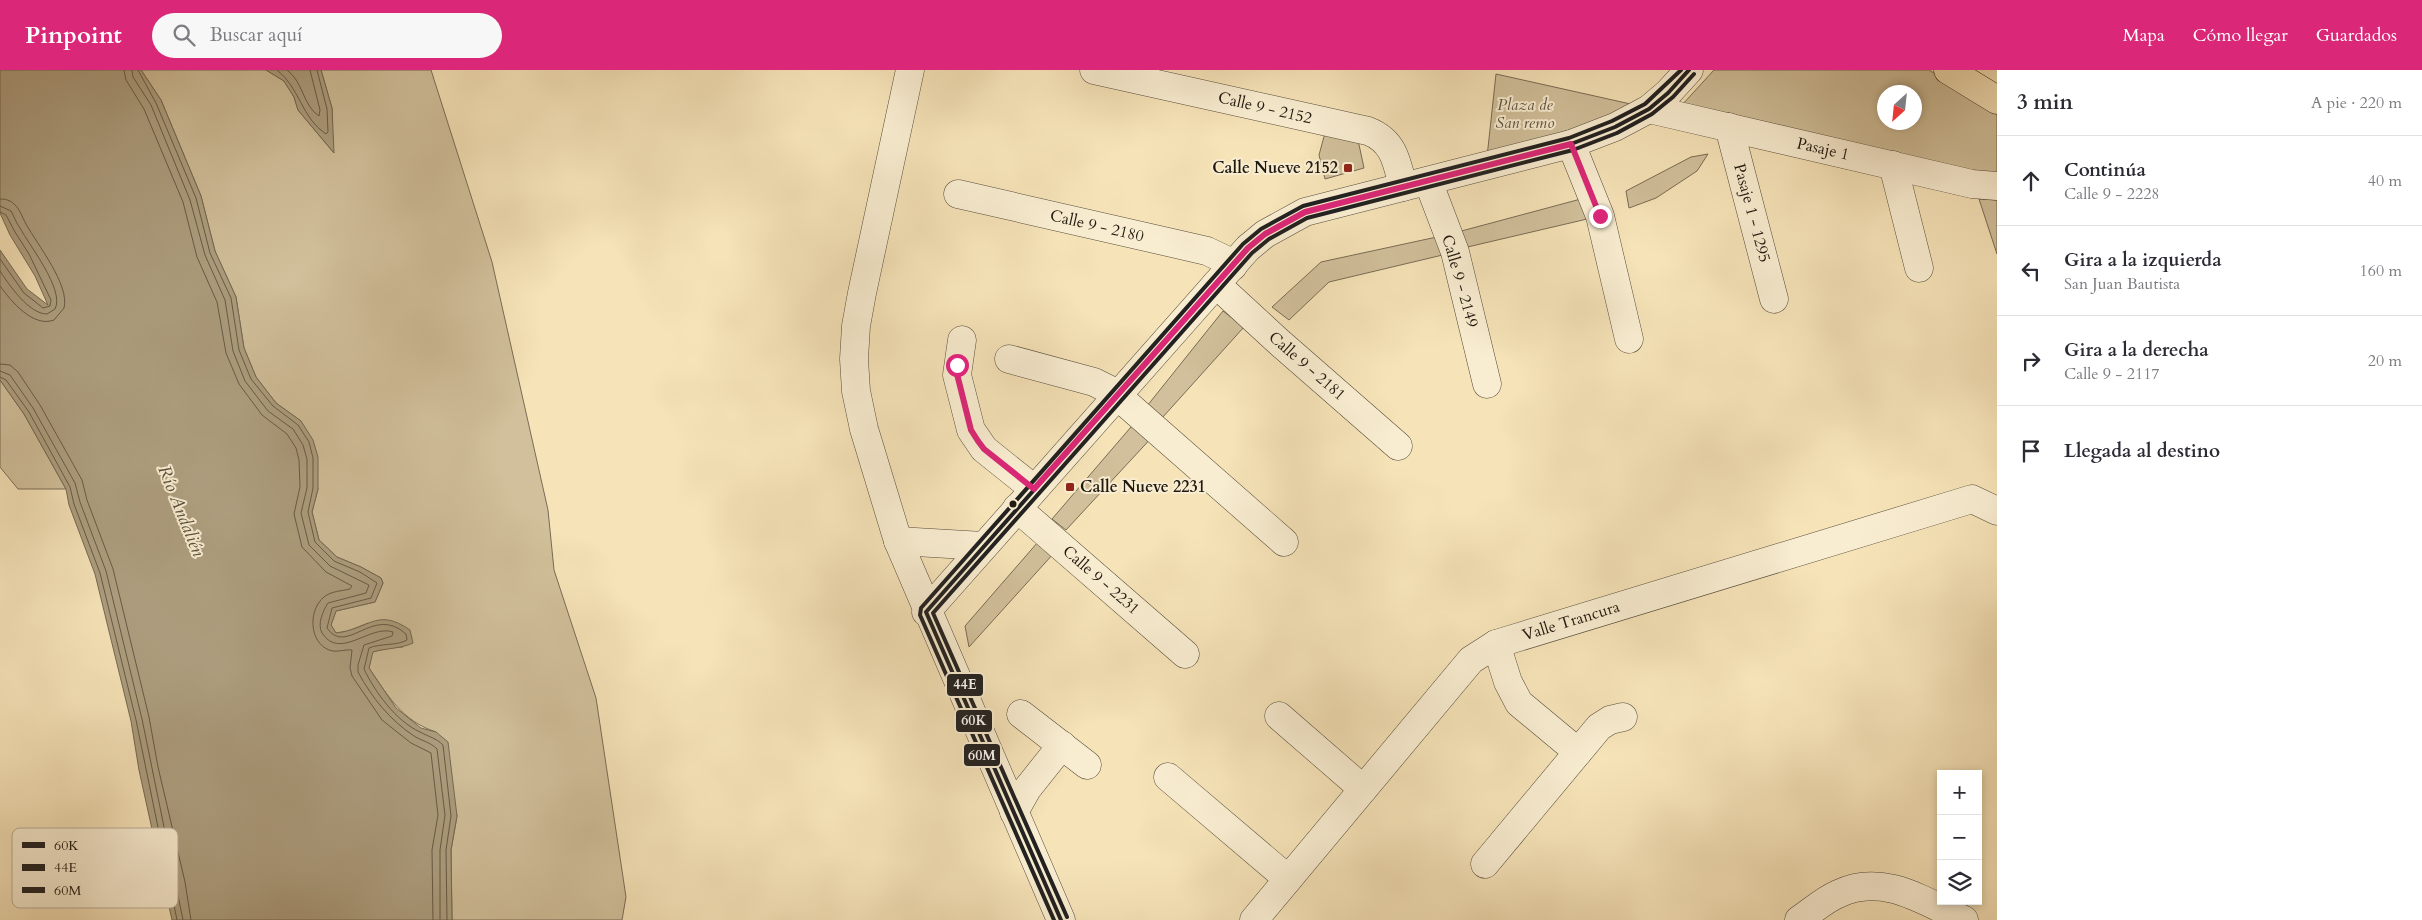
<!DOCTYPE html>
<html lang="es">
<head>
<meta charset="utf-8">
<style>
	body { margin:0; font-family:Cardo,serif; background:#f7f7f7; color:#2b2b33 }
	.controls { position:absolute; right:15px; bottom:15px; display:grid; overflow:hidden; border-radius:0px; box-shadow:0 2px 8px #0003 }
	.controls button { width:45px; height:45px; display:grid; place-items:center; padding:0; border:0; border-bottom:1px solid #e1e1e2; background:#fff; color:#2b2b33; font:25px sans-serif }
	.compass { position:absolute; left:1877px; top:15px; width:45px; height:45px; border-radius:50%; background:#fff; box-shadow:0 2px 8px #0003; rotate:207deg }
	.stop { position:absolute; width:15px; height:15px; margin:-11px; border:4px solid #db2777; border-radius:50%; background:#fff }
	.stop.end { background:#db2777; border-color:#fff; box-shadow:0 1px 5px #0008 }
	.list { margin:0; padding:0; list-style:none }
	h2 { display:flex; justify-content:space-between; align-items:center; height:65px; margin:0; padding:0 20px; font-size:21px }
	h2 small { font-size:16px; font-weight:400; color:#7c7c81 }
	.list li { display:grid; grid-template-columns:32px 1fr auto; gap:15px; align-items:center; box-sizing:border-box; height:90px; padding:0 20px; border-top:1px solid #e1e1e2 }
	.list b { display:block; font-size:19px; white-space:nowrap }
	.list p { margin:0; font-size:16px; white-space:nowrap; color:#7c7c81 }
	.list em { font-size:16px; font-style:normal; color:#7c7c81 }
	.icon { flex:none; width:28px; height:28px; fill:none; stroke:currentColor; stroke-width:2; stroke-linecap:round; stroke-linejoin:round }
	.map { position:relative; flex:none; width:1997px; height:850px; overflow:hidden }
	header { display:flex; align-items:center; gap:30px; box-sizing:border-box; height:70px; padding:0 25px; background:#db2777; color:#fff }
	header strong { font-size:24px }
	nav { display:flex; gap:28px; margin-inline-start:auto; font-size:18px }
	.search { width:350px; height:45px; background:#f7f7f7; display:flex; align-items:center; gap:12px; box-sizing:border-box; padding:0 18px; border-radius:28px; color:#7c7c81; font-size:19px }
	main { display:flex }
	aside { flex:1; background:#fff }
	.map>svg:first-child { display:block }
	.green { fill:#d1c09b; stroke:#786c55; fill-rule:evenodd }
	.water { fill:#ad9e7f; stroke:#746852 }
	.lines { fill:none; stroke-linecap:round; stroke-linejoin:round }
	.shore { stroke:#665b47; stroke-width:1 }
	.minor-casing { stroke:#554b39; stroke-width:29 }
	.major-casing { stroke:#1f180f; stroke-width:29 }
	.minor { stroke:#f9edd1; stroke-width:28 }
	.major { stroke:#f6e3b8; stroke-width:28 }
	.bus-1-casing { stroke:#f9edd1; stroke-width:8 }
	.bus-2-casing { stroke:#f9edd1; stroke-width:8 }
	.bus-3-casing { stroke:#f9edd1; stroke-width:8 }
	.bus-1 { stroke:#212121; stroke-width:4 }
	.bus-2 { stroke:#212121; stroke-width:4 }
	.bus-3 { stroke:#212121; stroke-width:4 }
	.route { stroke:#db2777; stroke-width:6 }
	.poi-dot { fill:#8f2418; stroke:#f9edd1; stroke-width:2 }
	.bus-dot { fill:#1f180f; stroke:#f9edd1; stroke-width:2 }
	.labels { text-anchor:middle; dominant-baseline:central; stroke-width:4; stroke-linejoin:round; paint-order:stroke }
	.park-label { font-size:16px; font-style:italic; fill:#5d5340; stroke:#f9edd1 }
	.street-label { font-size:16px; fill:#1f180f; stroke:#f9edd1 }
	.poi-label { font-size:16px; font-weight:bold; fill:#1f180f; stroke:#f9edd1; text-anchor:end }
	.water-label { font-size:18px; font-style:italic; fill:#584e3c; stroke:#f9edd1 }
	.key { fill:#f9edd1; stroke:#b8ad97; stroke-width:1 }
	.key-label { font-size:14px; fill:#1f180f }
	.line-badge { stroke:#f9edd1; stroke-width:2 }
	.badge-label { font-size:14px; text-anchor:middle; font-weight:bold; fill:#fff }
</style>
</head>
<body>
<header>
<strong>Pinpoint</strong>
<div class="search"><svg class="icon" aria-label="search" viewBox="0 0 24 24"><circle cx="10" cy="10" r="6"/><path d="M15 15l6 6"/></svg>Buscar aquí</div>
<nav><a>Mapa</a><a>Cómo llegar</a><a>Guardados</a></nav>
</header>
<main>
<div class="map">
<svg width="1997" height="850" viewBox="0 0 1997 850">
	<rect width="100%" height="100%" fill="#f6e3b8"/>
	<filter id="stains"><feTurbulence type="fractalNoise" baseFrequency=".004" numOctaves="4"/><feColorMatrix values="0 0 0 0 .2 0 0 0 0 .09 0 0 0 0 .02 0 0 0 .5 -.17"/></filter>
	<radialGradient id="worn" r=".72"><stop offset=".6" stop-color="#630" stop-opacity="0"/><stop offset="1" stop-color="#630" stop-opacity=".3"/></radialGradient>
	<g class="green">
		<path d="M 141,0 L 266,0 L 284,11 L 294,27 L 298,40 L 333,82 L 332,38 L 321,0 L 431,0 L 492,192 L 548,440 L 554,500 L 596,628 L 626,827 L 622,850 L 452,850 L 451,780 L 457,746 L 436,662 C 402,651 388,626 369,598 L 372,582 L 388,578 L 403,577 L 368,553 L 348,561 L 336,563 L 331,555 L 336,541 L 375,532 L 383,513 L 381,508 L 361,497 L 337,487 L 319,470 L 312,442 L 318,419 L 301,351 L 276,333 L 256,307 L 244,278 L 236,227 L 215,181 L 201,126 L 161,30 Z"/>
		<path d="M 1714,0 L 1929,0 L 1997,43 L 1997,107 L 1682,35 ZM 1884,22 L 1914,22 L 1914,52 L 1884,52 Z"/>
		<path d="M 1496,4 L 1644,37 L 1487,87 Z"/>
		<path d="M 1325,63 L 1358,70 L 1364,98 L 1325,109 L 1319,85 Z"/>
		<path d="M 1708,84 L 1697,101 L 1656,128 L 1629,138 L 1626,121 L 1691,87 Z"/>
		<path d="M 1592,126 L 1600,146 L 1459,179 L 1454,163 Z"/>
		<path d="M 1979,129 L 1997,130 L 1997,184 Z"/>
		<path d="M 1446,165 L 1451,183 L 1329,212 L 1289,250 L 1272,237 L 1321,192 Z"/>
		<path d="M 1223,241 L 1244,257 L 1162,348 L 1147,336 Z"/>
		<path d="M 0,310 L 24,344 L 66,419 L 18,419 L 0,397 Z"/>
		<path d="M 1137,350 L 1155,364 L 1066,460 L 1052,449 Z"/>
		<path d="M 1038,472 L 1054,483 L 969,577 L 965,556 Z"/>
	</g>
	<g class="water">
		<path d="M 0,0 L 141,0 L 161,30 L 201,126 L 215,181 L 236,227 L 244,278 L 256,307 L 276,333 L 301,351 L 313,370 L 318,387 L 318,419 L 312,442 L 319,470 L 337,487 L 361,497 L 381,508 L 383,513 L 375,532 L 336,541 L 331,555 L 336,563 C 370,559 377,537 410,560 L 413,573 C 400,579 386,578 373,582 L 369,598 L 396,638 L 421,658 L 436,662 L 448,672 L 457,746 L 451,780 L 452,850 L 172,850 L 139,700 L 131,651 L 95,504 L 69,435 L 66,419 L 24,344 L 0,310 L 0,180 L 27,219 L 48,235 L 35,206 L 10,165 L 0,143 Z"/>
		<path d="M 266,0 L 321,0 L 332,38 L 334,83 L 298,40 L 294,27 L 284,11 Z"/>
	</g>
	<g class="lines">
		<g class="shore">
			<path d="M 124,0 L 126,10 L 144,39 L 183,132 L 197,187 L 217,232 L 226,283 L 239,314 L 262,345 L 287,364 L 296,378 L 299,390 L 300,417 L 294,444 L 302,477 L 326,502 L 352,516 L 350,519 C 342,521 331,521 324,527 C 308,540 309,572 329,580 C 337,583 345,579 352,580 L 350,598 L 352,606 L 382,650 L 411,673 L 431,683 L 438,745 L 432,780 L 433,850"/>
			<path d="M 132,0 L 133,7 L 151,35 L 190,130 L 205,185 L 225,230 L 233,281 L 245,311 L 268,341 L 293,359 L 303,375 L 307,389 L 307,418 L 301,443 L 309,475 L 330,496 L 369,515 L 366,523 L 328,533 C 323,541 317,554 322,563 C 340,591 370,554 393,562 L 392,566 L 364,575 L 358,595 L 358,602 C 372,628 390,650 414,666 C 422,671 430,672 437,679 L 445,745 L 440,780 L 440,850"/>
			<path d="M 138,0 L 156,33 L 196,128 L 210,183 L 231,228 L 239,280 L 251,309 L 273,336 L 298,355 L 309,372 L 313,388 L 313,418 L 308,442 L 315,472 L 334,491 L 360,502 L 377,513 L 371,528 L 332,538 L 327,558 C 347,587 373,534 406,564 L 407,570 C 397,576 381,573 369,578 L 364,599 C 375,622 396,651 420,662 C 429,667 436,668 443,675 L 451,746 L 446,780 L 447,850"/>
			<path d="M 277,0 C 299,16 302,49 326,64 L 328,62 L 327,39 L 317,0"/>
			<path d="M 287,0 C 303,11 303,36 319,46 L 320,40 L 310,0"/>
			<path d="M 0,129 C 5,129 10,130 14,134 C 20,139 22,147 26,154 C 37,174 70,215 64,238 L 54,250 C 33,258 11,231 0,216"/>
			<path d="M 0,136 L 11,141 C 14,146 16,153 20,158 C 29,175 65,220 55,239 L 47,244 C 29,244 9,215 0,201"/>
			<path d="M 0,142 L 6,145 L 15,162 L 29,184 L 51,230 L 50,236 L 43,238 L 24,223 L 0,189"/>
			<path d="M 0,294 L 10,295 L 18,302 L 40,335 L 82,410 L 87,430 L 113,499 L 149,647 L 158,697 L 185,812 L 191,850"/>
			<path d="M 0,301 L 10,305 L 33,338 L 75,413 L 80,432 L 106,501 L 142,649 L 183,850"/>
			<path d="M 0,307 L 6,310 L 29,342 L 70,417 L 74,434 L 100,503 L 136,650 L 177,850"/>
		</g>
		<defs>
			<g id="minor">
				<path d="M 910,0 L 862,223 L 856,256 L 854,289 L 856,321 L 864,359 L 898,471 L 1061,850"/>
				<path d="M 1094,0 L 1368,61 C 1394,71 1397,92 1403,117"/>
				<path d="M 1649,39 L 1972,114 L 1997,116"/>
				<path d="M 1729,57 L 1774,229"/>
				<path d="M 1571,74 L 1600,146 L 1629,269"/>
				<path d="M 1893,95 L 1919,198"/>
				<path d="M 1428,111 L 1455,182 L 1487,314"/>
				<path d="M 958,124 L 1207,181 L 1226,190 L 1233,196"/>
				<path d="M 1216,214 L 1279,272 L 1398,376"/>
				<path d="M 962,270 L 957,305 L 971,360 L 984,379 L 1034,419"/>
				<path d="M 1009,289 L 1094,312 L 1112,321 L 1284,472"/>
				<path d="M 1017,438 L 1185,584"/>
				<path d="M 898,471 L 983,476"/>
				<path d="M 926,542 L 1248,178 L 1265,164 L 1305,142 L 1571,74 L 1615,57 L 1649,39 L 1668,23 L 1689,0"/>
				<path d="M 1496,574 L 1508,612 L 1519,633 L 1578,682"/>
				<path d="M 1021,644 L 1087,695"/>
				<path d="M 1279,646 L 1363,719"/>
				<path d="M 1168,707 L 1288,809"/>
				<path d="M 1014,742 L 1027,719 L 1062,675"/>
				<path d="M 1485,794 L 1599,657 L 1610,650 L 1623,647"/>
				<path d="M 1254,850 L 1471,590 L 1496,574 L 1972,429 L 1997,441"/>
				<path d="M 1799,850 C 1812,841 1824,830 1838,824 C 1882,802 1924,831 1964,850"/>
			</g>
			<path id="major" d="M 1948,0 L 1997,30"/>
		</defs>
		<use href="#minor" class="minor-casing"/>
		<use href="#major" class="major-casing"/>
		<use href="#minor" class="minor"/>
		<use href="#major" class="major"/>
		<defs>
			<path id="bus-1" d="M 1061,850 L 926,542 L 1248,178 L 1265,164 L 1305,142 L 1571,74 L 1615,57 L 1649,39 L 1668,23 L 1689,0"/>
			<path id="bus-2" d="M 1067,847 L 933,543 L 1252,183 L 1269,169 L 1307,148 L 1573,80 L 1617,63 L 1652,44 L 1673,27 L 1694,4"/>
			<path id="bus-3" d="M 1054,850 L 920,545 L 921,538 L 1243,174 L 1261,159 L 1303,136 L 1569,68 L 1612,51 L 1645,34 L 1681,0"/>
		</defs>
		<use href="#bus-1" class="bus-1-casing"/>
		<use href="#bus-2" class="bus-2-casing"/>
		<use href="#bus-3" class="bus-3-casing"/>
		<use href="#bus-1" class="bus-1"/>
		<use href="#bus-2" class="bus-2"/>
		<use href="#bus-3" class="bus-3"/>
	</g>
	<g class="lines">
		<path class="route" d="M 957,295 L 957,304 L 971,360 L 978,371 L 984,379 L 1034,419 L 1248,178 L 1265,164 L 1305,142 L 1571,74 L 1600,146"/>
	</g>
	<g class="poi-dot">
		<rect x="1343" y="93" width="10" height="10" rx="2.5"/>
		<rect x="1065" y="412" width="10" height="10" rx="2.5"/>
	</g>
	<circle class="bus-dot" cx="1013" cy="434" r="4.5"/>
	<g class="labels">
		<g class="park-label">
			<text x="1525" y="35">Plaza de<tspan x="1525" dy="18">San remo</tspan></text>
		</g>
		<g class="street-label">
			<text transform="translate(1265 38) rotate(13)">Calle 9 - 2152</text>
			<text transform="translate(1823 79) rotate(13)">Pasaje 1</text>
			<text transform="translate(1752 143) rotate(75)">Pasaje 1 - 1295</text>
			<text transform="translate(1097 156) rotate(13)">Calle 9 - 2180</text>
			<text transform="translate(1460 211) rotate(74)">Calle 9 - 2149</text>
			<text transform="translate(1307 296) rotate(41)">Calle 9 - 2181</text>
			<text transform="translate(1101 510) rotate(41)">Calle 9 - 2231</text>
			<text transform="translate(1571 551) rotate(-17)">Valle Trancura</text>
		</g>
		<g class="poi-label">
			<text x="1338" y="98">Calle Nueve 2152</text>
			<text x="1080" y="417" text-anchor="start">Calle Nueve 2231</text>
		</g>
		<g class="water-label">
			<text transform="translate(181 441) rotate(68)">Río Andalién</text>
		</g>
	</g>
	<rect x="12" y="758" width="166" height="80" rx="8" class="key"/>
	<rect x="22" y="772" width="23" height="6" fill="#212121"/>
	<rect x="22" y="794" width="23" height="7" fill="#212121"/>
	<rect x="22" y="817" width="23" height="6" fill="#212121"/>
	<g class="key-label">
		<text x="54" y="780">60K</text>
		<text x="54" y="802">44E</text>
		<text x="54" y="825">60M</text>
	</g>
	<g class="line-badge">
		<rect x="946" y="603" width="38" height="24" rx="5" fill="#212121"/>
		<rect x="955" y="639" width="38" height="24" rx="5" fill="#212121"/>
		<rect x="963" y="673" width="38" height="24" rx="5" fill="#212121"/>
	</g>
	<g class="badge-label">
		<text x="965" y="619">44E</text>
		<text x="974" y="655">60K</text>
		<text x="982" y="690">60M</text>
	</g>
	<rect width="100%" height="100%" filter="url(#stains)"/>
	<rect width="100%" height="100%" fill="url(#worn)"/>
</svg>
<div class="controls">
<button>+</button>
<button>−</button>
<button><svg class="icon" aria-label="layers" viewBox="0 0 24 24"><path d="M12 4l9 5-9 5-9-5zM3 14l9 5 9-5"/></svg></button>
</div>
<svg class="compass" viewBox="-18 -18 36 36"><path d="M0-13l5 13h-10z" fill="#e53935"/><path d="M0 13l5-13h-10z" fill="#7c7c81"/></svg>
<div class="stop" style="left:957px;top:295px"></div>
<div class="stop end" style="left:1600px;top:146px"></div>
</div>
<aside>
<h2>3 min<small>A pie · 220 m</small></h2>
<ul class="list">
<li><svg class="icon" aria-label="ahead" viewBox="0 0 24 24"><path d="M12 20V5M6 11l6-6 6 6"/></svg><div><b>Continúa</b><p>Calle 9 - 2228</p></div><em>40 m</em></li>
<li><svg class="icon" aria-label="left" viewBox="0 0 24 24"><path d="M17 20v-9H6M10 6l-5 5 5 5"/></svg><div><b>Gira a la izquierda</b><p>San Juan Bautista</p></div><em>160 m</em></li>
<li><svg class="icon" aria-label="right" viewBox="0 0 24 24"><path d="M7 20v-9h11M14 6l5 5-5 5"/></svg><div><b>Gira a la derecha</b><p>Calle 9 - 2117</p></div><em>20 m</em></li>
<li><svg class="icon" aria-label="arrive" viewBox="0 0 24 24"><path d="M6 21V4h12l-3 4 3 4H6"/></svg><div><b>Llegada al destino</b></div></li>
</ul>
</aside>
</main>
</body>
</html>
